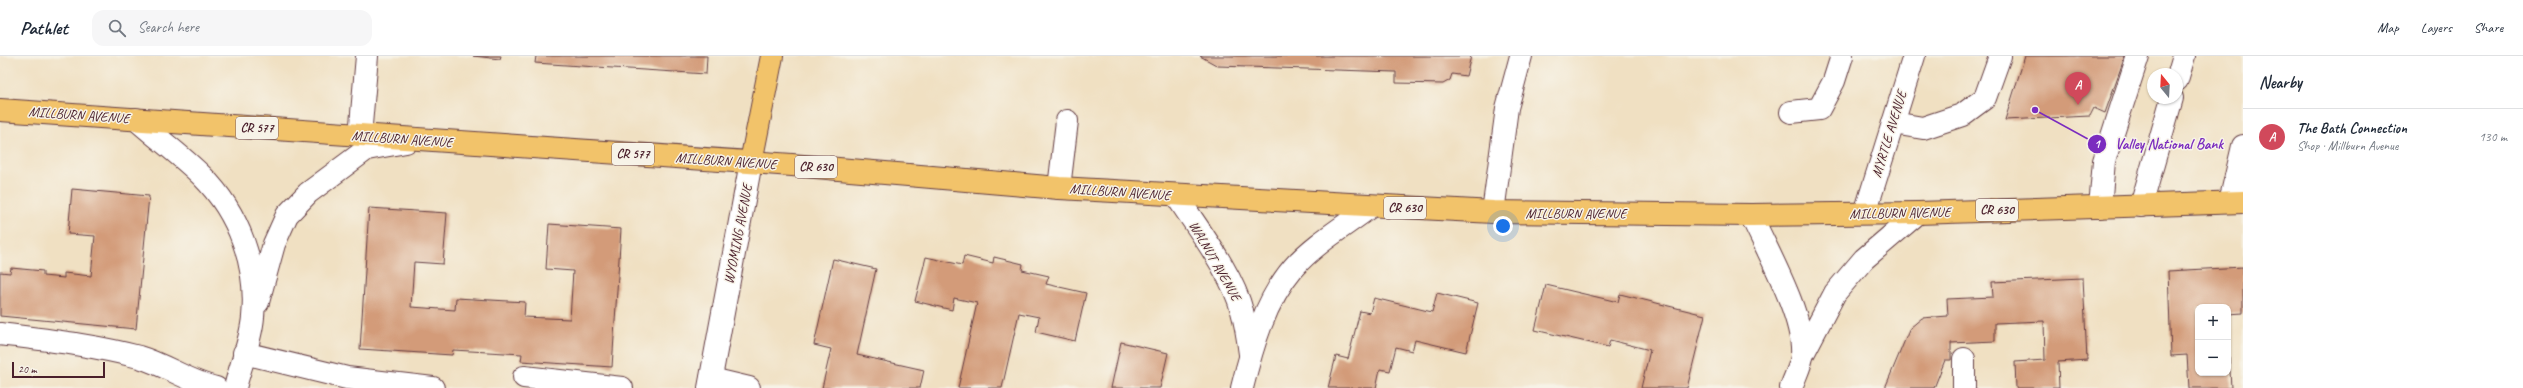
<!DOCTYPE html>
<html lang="en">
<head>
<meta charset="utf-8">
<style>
	body { margin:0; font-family:Caveat,sans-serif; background:#f6f6f7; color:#1f2937 }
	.controls { position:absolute; right:12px; bottom:12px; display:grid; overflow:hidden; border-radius:8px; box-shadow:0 1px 3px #0004 }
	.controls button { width:36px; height:36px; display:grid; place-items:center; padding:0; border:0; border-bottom:1px solid #e0e1e3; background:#fff; color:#1f2937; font:20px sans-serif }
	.compass { position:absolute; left:2147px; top:12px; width:36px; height:36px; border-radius:50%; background:#fff; box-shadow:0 1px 3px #0004; rotate:342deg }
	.scale { position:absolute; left:12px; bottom:10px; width:93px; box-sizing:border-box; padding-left:4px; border:2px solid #4a1f2b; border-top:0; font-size:11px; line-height:14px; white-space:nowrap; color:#4a1f2b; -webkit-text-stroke:3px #f7f3e8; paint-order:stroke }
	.you { position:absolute; left:1503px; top:170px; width:14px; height:14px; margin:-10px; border:3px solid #fff; border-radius:50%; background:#1a73e8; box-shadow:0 0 0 6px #1a73e833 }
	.badge { display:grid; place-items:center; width:26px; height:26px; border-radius:50%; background:#d1495b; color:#fff; font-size:13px; font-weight:700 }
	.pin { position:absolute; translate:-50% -33px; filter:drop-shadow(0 1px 2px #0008) }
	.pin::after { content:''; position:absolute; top:21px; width:14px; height:12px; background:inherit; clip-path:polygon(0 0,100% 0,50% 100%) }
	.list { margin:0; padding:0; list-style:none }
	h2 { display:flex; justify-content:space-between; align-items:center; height:52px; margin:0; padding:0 16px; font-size:17px }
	h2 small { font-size:13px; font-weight:400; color:#747a83 }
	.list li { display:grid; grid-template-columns:26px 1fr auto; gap:12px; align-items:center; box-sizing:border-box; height:56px; padding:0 16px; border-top:1px solid #e0e1e3 }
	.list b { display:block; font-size:15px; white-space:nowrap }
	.list p { margin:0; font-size:13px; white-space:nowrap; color:#747a83 }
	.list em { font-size:13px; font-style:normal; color:#747a83 }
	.icon { flex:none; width:22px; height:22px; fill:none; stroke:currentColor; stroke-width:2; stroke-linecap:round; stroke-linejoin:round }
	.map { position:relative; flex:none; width:2243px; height:332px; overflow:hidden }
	header { display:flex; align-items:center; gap:24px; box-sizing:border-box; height:56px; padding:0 20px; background:#fff; border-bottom:1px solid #e0e1e3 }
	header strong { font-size:19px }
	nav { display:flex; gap:22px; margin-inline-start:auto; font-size:14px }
	.search { width:280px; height:36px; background:#f6f6f7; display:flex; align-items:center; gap:10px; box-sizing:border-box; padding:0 14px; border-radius:12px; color:#747a83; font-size:15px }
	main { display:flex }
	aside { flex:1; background:#fff }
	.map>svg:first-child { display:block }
	.building { fill:#d39b79 }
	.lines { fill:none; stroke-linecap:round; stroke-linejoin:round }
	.minor-casing { stroke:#633c42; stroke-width:24 }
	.major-casing { stroke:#633c42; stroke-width:24 }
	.minor { stroke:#fff; stroke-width:22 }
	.major { stroke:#f2c36a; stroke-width:22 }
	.labels { text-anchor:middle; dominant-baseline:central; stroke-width:3; stroke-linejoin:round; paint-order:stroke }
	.shield { fill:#f7f3e8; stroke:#7e5f64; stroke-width:1 }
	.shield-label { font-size:13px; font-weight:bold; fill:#4a1f2b }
	.street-label { font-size:14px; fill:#4a1f2b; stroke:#f7f3e8 }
	.leader { fill:none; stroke:#7b2cbf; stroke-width:1.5 }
	.callout-dot { fill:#7b2cbf; stroke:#f7f3e8; stroke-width:1.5 }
	.mark-label { font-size:12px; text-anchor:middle; font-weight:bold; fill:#fff }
	.callout-label { font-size:15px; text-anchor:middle; font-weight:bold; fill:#7b2cbf; stroke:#f7f3e8; stroke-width:3; stroke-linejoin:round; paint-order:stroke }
</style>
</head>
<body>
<header>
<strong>Pathlet</strong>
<div class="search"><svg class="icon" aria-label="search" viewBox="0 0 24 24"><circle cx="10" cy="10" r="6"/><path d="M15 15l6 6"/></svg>Search here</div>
<nav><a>Map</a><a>Layers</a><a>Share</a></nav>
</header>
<main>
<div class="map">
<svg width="2243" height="332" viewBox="0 0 2243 332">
	<rect width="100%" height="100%" fill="#f7f3e8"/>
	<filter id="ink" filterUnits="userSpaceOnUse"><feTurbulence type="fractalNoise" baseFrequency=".025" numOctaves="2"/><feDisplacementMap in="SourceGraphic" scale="8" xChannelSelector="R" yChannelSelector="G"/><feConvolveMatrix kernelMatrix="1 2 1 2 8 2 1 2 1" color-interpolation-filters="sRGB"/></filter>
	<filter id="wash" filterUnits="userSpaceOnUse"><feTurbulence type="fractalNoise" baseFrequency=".012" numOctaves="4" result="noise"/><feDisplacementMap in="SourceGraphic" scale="16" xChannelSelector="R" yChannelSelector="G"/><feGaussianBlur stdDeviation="0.9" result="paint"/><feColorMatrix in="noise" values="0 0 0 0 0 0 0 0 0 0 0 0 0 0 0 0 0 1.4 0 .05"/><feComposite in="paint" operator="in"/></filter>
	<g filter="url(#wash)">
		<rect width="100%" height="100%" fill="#f0e0c2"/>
		<g id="blocks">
			<g class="building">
				<path d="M 473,0 L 501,0 L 500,3 Z"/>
				<path d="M 536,0 L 707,0 L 706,18 L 535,7 Z"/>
				<path d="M 1200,0 L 1471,0 L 1466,20 L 1452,18 L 1450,24 L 1443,28 L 1396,27 L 1396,16 L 1218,10 Z"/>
				<path d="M 2025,0 L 2125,0 L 2105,57 L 2094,52 L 2090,60 L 2005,64 Z"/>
				<path d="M 72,133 L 149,140 L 136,273 L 0,260 L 0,216 L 10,217 L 11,212 L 43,215 L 43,220 L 64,222 L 64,217 L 91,220 L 95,180 L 68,178 Z"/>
				<path d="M 369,152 L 447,157 L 443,208 L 414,206 L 411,251 L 455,254 L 456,242 L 525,246 L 524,261 L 570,263 L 573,215 L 546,213 L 549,168 L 621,173 L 612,311 L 521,305 L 522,298 L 453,294 L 452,299 L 360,293 Z"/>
				<path d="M 964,200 L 993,207 L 994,201 L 1023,208 L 1022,214 L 1049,220 L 1046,228 L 1086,237 L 1075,285 L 1036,276 L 1039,261 L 1019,257 L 1002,332 L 958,332 L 977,247 L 954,242 L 952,254 L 915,245 L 926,201 L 962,209 Z"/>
				<path d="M 833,203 L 876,213 L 857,299 L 924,314 L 920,332 L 822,332 L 831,293 L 814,289 Z"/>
				<path d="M 2243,211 L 2243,257 L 2228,258 L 2228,251 L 2198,251 L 2198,317 L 2228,317 L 2229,297 L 2231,332 L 2189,332 L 2187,299 L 2171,300 L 2168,215 Z"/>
				<path d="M 2083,222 L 2087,304 L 2058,306 L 2059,332 L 2016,332 L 2015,306 L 2045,304 L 2044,265 L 1995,267 L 1995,285 L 1951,287 L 1951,304 L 1945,304 L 1934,332 L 1885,332 L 1910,272 L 1922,262 L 1948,260 L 1947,243 L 1993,241 L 1992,226 Z"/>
				<path d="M 1546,229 L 1618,246 L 1620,238 L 1705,259 L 1687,332 L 1641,332 L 1650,294 L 1610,284 L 1608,291 L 1535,274 Z"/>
				<path d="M 1437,237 L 1478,247 L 1466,296 L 1415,284 L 1412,295 L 1396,291 L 1390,315 L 1380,313 L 1376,332 L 1328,332 L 1336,300 L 1348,303 L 1360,255 L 1370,257 L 1374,242 L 1432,256 Z"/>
				<path d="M 1121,286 L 1168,297 L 1160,332 L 1111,332 Z"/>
			</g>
		</g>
	</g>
	<g filter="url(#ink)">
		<use href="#blocks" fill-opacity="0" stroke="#633c42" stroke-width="1"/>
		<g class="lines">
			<defs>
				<g id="minor">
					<path d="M 2177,24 L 2184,0"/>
					<path d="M 1791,56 L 1819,53 L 1834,25 L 1842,0"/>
					<path d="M 136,63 C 157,82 182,100 202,120 C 239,157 258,210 253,261 C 251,285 240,310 235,332"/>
					<path d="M 1893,67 L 1923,72 L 1962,59 L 1985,42 L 2000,0"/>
					<path d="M 360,80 L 367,0"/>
					<path d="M 1059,132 L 1067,65"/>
					<path d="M 1176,139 C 1197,172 1233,218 1242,255 C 1246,269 1248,283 1250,298"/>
					<path d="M 2230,146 L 2243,90"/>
					<path d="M 2141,150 L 2172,42"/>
					<path d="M 2100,151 L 2104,105 L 2138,0"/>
					<path d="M 1493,156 L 1507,52 L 1521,0"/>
					<path d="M 1865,157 L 1914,0"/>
					<path d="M 1751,159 C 1767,195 1805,261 1802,300 C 1801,310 1794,322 1791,332"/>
					<path d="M 258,246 L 274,188 L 287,159 L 308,137 L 367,93 L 406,86"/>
					<path d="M 0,278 C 47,284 94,289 139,301 C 166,309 189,326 216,332"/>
					<path d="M 244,297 L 347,322 L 433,332"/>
					<path d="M 1802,300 L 1835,237 L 1864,203 L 1918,157"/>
					<path d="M 1964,303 L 1964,332"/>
					<path d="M 524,321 L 622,332"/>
					<path d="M 711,323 L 749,332"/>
					<path d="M 709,332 L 751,106"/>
					<path d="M 1242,332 C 1252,291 1265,245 1293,212 C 1314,188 1345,170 1370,151"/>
				</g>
				<g id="major">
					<path d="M 0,54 L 792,109 L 1059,132 L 1493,156 L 1751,159 L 1918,157 L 2243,146"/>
					<path d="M 751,106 L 772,0"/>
				</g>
			</defs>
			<use href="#minor" class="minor-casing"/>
			<use href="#major" class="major-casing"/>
			<use href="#minor" class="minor"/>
			<use href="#major" class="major"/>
		</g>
	</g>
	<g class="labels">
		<g class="shield">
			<rect x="236" y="61" width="42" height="22" rx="3"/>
			<rect x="612" y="87" width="42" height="22" rx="3"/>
			<rect x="795" y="100" width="42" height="22" rx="3"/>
			<rect x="1384" y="141" width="42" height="22" rx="3"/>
			<rect x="1976" y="143" width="42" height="22" rx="3"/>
		</g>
		<g class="shield-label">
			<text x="257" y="72">CR 577</text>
			<text x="633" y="98">CR 577</text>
			<text x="816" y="111">CR 630</text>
			<text x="1405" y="152">CR 630</text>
			<text x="1997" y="154">CR 630</text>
		</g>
		<g class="street-label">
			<text transform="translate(79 59) rotate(4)">MILLBURN AVENUE</text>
			<text transform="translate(1889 78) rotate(-73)">MYRTLE AVENUE</text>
			<text transform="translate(402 83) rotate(4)">MILLBURN AVENUE</text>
			<text transform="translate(726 105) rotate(4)">MILLBURN AVENUE</text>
			<text transform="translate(1120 136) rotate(4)">MILLBURN AVENUE</text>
			<text x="1576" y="157">MILLBURN AVENUE</text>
			<text transform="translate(1900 157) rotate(-1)">MILLBURN AVENUE</text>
			<text transform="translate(738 178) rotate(-79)">WYOMING AVENUE</text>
			<text transform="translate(1215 205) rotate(60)">WALNUT AVENUE</text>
		</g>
	</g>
	<path class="leader" d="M2035 54L2097 88"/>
	<g class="callout-dot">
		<circle cx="2035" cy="54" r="4"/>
		<circle cx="2097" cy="88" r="10"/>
	</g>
	<g class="mark-label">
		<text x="2097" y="92">1</text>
	</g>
	<g class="callout-label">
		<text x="2169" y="93">Valley National Bank</text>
	</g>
</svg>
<div class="controls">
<button>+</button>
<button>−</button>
</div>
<svg class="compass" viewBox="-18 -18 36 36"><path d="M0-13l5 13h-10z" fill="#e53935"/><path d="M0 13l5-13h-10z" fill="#747a83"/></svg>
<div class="scale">20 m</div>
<div class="you"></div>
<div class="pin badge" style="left:2078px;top:49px">A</div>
</div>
<aside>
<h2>Nearby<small></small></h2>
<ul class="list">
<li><span class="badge">A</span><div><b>The Bath Connection</b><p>Shop · Millburn Avenue</p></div><em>130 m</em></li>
</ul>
</aside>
</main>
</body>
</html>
